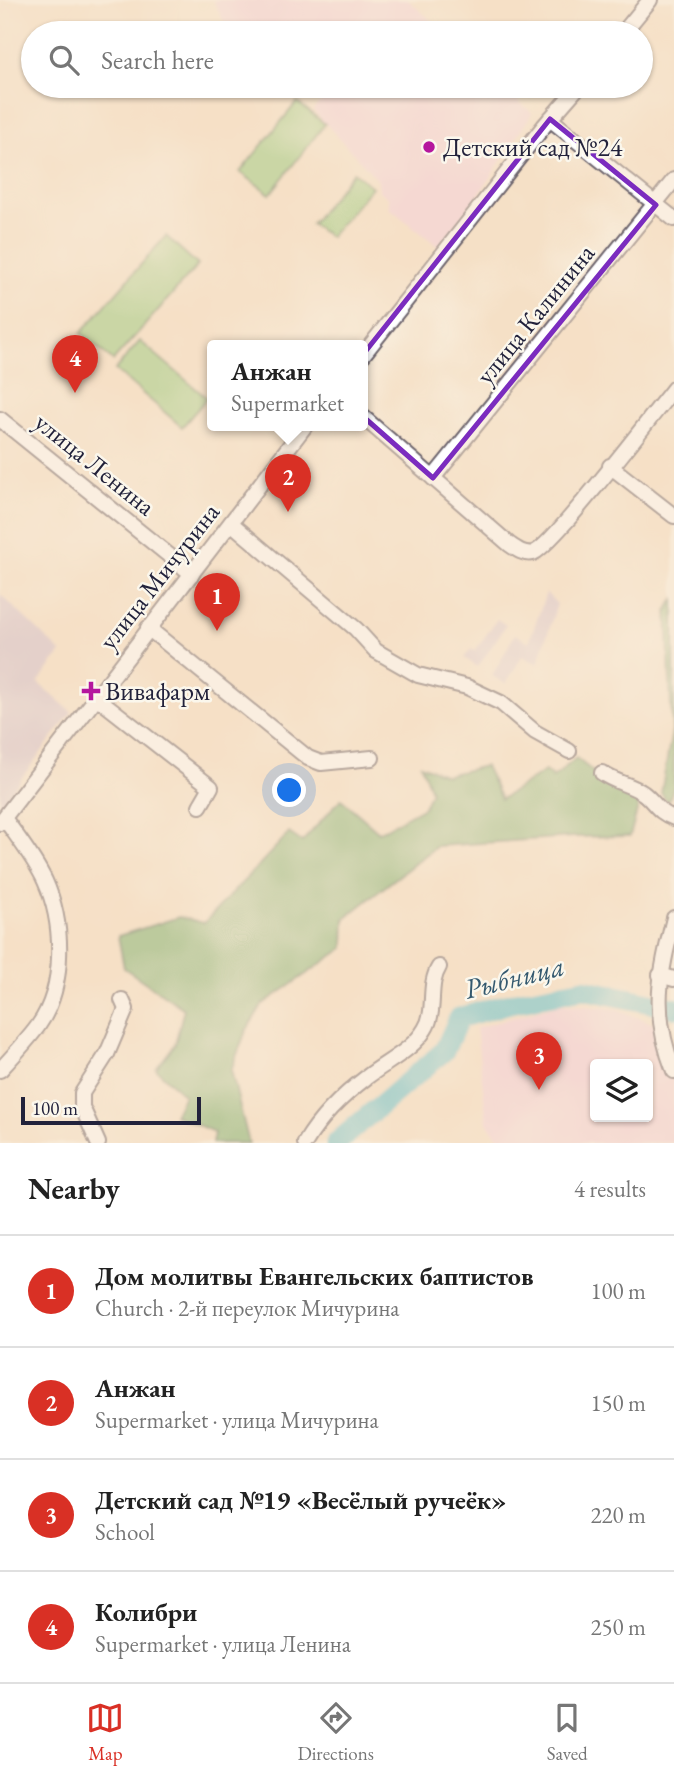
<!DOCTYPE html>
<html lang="en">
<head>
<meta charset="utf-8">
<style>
	body { margin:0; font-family:"EB Garamond",serif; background:#f2f2f2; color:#222 }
	.controls { position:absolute; right:21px; bottom:21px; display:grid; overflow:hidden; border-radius:7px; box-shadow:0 2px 5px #0004 }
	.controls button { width:63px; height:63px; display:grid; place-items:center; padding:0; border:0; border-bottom:2px solid #e0e0e0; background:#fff; color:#222; font:35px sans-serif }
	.scale { position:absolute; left:21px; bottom:18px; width:180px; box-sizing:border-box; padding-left:7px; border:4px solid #22223b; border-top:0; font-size:19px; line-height:24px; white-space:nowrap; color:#22223b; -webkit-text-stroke:5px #fbf7ec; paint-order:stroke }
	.you { position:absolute; left:290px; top:791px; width:24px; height:24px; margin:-18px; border:5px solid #fff; border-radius:50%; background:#1a73e8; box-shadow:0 0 0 10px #1a73e833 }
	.badge { display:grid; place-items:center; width:46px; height:46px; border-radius:50%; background:#d93025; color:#fff; font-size:23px; font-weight:700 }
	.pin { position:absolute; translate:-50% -58px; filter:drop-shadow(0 2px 4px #0008) }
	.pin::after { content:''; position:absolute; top:37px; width:24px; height:21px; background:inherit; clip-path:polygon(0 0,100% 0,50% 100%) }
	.popup { position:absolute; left:207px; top:340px; width:161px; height:91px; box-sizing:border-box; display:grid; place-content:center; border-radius:7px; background:#fff; filter:drop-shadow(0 2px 5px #0005); font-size:23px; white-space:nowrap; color:#767676 }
	.popup b { font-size:26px; color:#222 }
	.popup::after { content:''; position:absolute; left:50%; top:100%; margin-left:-14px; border:14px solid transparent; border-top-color:#fff }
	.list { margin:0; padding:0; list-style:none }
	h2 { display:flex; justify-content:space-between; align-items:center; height:91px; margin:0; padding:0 28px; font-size:30px }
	h2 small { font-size:23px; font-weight:400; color:#767676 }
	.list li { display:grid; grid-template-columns:46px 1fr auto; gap:21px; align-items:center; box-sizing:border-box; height:112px; padding:0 28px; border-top:2px solid #e0e0e0 }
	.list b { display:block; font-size:26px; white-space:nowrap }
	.list p { margin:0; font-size:23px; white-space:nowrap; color:#767676 }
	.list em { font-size:23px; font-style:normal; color:#767676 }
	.icon { flex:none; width:38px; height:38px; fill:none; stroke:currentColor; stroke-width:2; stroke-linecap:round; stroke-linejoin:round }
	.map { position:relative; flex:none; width:674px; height:1143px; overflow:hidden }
	.search { position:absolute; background:#fff; box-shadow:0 2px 5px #0004; left:21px; right:21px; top:21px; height:77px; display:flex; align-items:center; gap:18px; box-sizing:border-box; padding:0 24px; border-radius:38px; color:#767676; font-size:26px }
	.sheet { height:539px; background:#fff }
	nav { display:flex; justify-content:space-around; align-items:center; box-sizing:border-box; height:98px; border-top:2px solid #e0e0e0; background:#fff; font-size:19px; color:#767676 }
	nav a { display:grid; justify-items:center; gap:4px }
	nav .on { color:#d93025 }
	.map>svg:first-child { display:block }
	.built { fill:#f3cfdf; fill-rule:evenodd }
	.industrial { fill:#cfbdce }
	.green { fill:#94cb7d; stroke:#5b765c; stroke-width:2 }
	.forest { fill:#77af6c; stroke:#4c6854; stroke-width:2 }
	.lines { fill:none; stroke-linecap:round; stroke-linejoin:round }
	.river { stroke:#54bfcf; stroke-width:21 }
	.minor-casing { stroke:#6c646c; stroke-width:18 }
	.minor { stroke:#fff; stroke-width:14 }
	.marked { fill:none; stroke:#7b2cbf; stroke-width:5; stroke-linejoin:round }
	.poi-dot { fill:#b5179e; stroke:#fbf7ec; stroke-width:2.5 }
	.labels { text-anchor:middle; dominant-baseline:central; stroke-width:5; stroke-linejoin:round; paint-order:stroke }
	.poi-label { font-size:26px; fill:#22223b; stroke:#fbf7ec; text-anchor:start }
	.street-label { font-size:26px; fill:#22223b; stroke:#fbf7ec }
	.water-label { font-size:28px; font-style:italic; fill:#34596f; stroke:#fbf7ec }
</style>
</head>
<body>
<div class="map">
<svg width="674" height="1143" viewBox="0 0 674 1143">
	<rect width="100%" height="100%" fill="#fbf7ec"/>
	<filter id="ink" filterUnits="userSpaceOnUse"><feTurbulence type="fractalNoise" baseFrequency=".0143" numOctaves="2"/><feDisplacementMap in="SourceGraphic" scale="14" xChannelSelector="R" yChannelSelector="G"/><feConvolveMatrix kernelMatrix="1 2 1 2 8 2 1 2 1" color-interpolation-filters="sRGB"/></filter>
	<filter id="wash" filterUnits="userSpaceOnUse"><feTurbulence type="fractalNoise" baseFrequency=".00686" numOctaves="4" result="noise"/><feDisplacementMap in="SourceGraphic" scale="28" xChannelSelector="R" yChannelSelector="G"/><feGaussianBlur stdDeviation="1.57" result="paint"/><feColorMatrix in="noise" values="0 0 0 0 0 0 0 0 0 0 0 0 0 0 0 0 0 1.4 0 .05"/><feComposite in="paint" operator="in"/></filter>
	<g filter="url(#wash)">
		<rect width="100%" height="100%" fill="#f5e0c6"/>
		<g class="built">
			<path d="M 213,0 L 408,0 L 445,33 L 252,33 L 224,22 Z"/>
			<path d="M 321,86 L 502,86 L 532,113 L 443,250 L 389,208 L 389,198 L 379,191 L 378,180 L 313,110 L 329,92 Z"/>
			<path d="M 559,1004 L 617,1009 L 664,1028 L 674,1059 L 674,1143 L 503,1143 L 487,1123 L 476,1028 ZM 595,1064 L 648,1064 L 648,1117 L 595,1117 Z"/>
		</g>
		<g class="industrial">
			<path d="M 546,593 L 557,604 L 538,664 L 522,656 L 506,684 L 492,676 L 515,634 L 529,642 Z"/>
			<path d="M 0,594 L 61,652 L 38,683 L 72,712 L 0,806 Z"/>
			<path d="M 497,619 L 506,625 L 478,667 L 464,658 L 471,649 L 475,651 Z"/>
		</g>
		<g class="green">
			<path d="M 297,102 L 325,124 L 270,194 L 240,172 Z"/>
			<path d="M 353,172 L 372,187 L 330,237 L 311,224 Z"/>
			<path d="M 166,236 L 198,265 L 113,361 L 81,333 Z"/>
			<path d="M 140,341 L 207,398 L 182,427 L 115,370 Z"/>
		</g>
		<g class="forest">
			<path d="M 674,599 L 674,786 L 668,803 L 661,793 L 672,731 L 667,611 Z"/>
			<path d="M 576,758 L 610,785 L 641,797 L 630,836 L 573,837 L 437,846 L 345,918 L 344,948 L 263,1004 L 246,1031 L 231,1070 L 249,1143 L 212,1143 L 214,1132 L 174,1115 L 184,1095 L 156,1069 L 175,1044 L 184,1009 L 124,968 L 118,936 L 179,917 L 204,923 L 289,833 L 302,842 L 341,799 L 379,832 L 424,807 L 431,791 L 421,765 L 446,775 L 485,766 L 501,799 L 545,771 L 553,778 Z"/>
		</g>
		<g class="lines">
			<path class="river" d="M 336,1143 L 444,1051 L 459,1018 L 510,1003 L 583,989 L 674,1008"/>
		</g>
	</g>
	<g filter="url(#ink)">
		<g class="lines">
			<defs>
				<g id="minor">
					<path d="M 623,33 L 650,0"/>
					<path d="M 550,119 L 674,219"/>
					<path d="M 363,355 L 544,126 L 579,86"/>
					<path d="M 363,417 L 509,544 C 516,549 524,555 533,553 C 551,548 655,412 674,388"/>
					<path d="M 0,419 L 192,574"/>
					<path d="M 610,466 L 674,516"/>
					<path d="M 433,478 L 674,180"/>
					<path d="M 231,523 L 356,629 L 376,651 L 418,675 L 467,687 L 501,703 L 535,732 L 569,751"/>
					<path d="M 148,628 L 308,758 L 321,763 L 372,758"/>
					<path d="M 96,697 L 211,787 L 200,806"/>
					<path d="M 602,773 C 614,782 632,785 643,793 C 656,803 657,812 674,818"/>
					<path d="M 0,823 L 305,426"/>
					<path d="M 674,918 C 659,978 651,1012 674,1071"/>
					<path d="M 660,975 L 674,979"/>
					<path d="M 0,1070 C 13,1056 27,1041 38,1026 C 66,987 64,923 45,881 C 35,859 18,838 4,818"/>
					<path d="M 98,1143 L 82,1107 L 82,1093 L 107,1054 L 126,1009 L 122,1000"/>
					<path d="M 305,1143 C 321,1116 342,1096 367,1077 C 386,1062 413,1050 425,1029 C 437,1010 427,986 439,967"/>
				</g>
			</defs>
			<use href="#minor" class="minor-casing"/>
			<use href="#minor" class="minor"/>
		</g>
	</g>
	<path d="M0 0H674V1143H0ZM 550,119 L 656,205 L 433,478 L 334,391 Z" fill="#f5e0c6" fill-opacity=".55" fill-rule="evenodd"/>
	<path class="marked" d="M 550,119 L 656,205 L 433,478 L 334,391 Z"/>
	<g class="poi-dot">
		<circle cx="429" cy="147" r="7"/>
		<path d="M87.5 680.5h7v7h7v7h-7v7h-7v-7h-7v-7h7z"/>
	</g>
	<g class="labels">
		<g class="poi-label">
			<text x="443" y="147">Детский сад №24</text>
			<text x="105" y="691">Вивафарм</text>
		</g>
		<g class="street-label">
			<text transform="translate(535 314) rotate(-51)">улица Калинина</text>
			<text transform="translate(95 464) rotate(39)">улица Ленина</text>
			<text transform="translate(159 576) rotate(-52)">улица Мичурина</text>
		</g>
		<g class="water-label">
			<text transform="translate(514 977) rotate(-14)">Рыбница</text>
		</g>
	</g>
</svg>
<div class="controls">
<button><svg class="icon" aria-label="layers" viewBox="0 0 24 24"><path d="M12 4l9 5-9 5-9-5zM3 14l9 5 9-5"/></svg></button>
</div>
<div class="scale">100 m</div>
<div class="you"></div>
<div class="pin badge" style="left:217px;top:631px">1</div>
<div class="pin badge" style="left:288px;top:512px">2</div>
<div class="popup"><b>Анжан</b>Supermarket</div>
<div class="pin badge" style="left:539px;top:1090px">3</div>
<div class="pin badge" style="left:75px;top:393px">4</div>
<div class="search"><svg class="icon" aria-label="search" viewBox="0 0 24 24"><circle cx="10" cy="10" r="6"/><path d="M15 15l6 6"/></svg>Search here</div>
</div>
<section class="sheet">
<h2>Nearby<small>4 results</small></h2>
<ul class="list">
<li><span class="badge">1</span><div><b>Дом молитвы Евангельских баптистов</b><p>Church · 2-й переулок Мичурина</p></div><em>100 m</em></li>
<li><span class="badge">2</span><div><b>Анжан</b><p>Supermarket · улица Мичурина</p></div><em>150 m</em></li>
<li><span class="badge">3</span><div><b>Детский сад №19 «Весёлый ручеёк»</b><p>School</p></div><em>220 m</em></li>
<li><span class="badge">4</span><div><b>Колибри</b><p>Supermarket · улица Ленина</p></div><em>250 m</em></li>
</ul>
</section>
<nav>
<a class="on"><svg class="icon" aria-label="map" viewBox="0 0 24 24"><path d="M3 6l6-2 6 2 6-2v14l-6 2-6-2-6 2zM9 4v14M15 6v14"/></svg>Map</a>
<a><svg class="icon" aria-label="directions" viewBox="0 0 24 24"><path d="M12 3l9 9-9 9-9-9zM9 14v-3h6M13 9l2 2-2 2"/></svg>Directions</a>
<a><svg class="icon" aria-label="saved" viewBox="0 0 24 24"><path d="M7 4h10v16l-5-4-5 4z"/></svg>Saved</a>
</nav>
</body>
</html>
